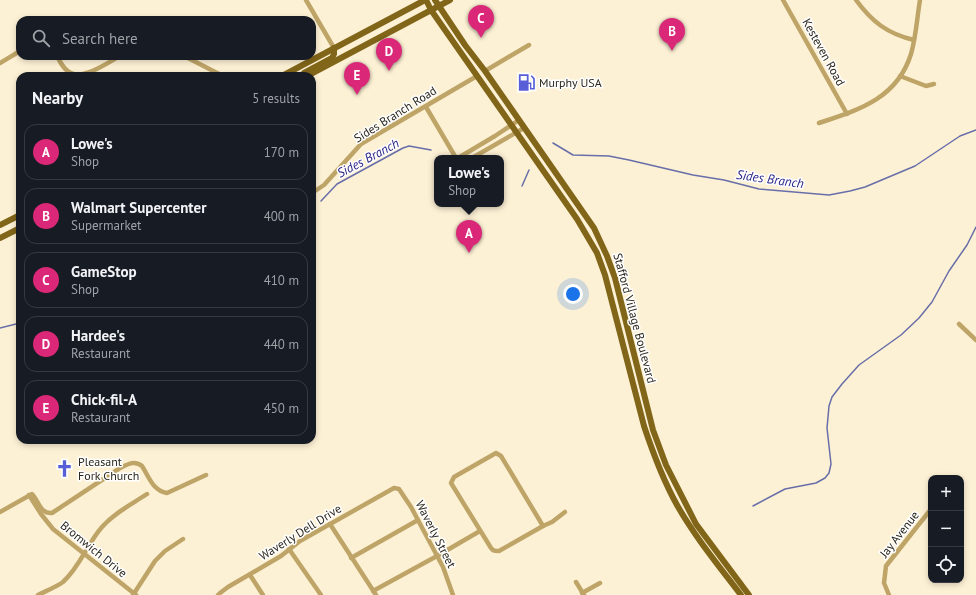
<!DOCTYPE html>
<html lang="en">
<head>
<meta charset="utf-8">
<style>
	body { margin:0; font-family:"PT Sans",sans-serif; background:#242831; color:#f1f3f6 }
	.controls { position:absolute; right:12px; bottom:12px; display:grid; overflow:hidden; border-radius:8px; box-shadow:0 2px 6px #0003 }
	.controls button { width:36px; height:36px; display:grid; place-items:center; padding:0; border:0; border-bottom:1px solid #363941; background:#171b24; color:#f1f3f6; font:20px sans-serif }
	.you { position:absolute; left:573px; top:294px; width:14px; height:14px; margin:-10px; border:3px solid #fff; border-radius:50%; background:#1a73e8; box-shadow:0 0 0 6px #1a73e833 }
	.badge { display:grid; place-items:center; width:26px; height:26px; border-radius:50%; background:#db2777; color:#fff; font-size:13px; font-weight:700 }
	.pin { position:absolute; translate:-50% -33px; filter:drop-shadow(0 1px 2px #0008) }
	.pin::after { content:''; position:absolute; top:21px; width:14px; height:12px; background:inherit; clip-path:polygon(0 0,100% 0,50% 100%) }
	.popup { position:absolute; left:434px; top:155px; width:70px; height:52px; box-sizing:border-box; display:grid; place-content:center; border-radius:8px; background:#171b24; filter:drop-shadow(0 1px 3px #0005); font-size:13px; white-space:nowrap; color:#9ea1a6 }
	.popup b { font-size:15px; color:#f1f3f6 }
	.popup::after { content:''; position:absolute; left:50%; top:100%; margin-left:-8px; border:8px solid transparent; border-top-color:#171b24 }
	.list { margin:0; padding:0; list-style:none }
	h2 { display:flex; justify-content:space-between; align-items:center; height:52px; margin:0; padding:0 16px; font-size:17px }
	h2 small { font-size:13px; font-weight:400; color:#9ea1a6 }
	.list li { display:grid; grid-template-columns:26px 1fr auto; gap:12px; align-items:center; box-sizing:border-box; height:56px; margin:0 8px 8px; padding:0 8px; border:1px solid #363941; border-radius:12px }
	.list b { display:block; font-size:15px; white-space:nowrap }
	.list p { margin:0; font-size:13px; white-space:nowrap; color:#9ea1a6 }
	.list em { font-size:13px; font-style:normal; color:#9ea1a6 }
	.icon { flex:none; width:22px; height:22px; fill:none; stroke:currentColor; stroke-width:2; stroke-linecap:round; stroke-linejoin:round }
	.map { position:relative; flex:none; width:976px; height:595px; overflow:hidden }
	.search { position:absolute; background:#171b24; box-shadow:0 2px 6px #0003; left:16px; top:16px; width:300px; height:44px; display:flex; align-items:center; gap:10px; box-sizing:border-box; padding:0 14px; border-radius:12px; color:#9ea1a6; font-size:15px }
	.panel { position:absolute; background:#171b24; box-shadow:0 2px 6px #0003; left:16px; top:72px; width:300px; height:372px; border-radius:12px }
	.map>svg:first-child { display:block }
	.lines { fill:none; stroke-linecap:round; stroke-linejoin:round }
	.stream { stroke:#676ea9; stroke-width:1.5 }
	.minor { stroke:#bea467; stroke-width:4.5 }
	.major { stroke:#816519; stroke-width:6 }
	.labels { text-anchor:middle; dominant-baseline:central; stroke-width:3; stroke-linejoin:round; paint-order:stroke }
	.street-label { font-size:12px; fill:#2b271c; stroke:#fff }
	.poi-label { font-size:12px; fill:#2b271c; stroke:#fff; text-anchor:start }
	.water-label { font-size:13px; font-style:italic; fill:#2a2589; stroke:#fff }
</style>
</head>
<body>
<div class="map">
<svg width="976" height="595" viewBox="0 0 976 595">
	<rect width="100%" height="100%" fill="#fdf1d5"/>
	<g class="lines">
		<g class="stream">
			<path d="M 553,143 L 573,155 L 609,156 L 629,160 L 693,175 L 724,180 L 759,189 L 829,195 L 850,191 L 865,187 L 915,166 L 960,136 L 976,130"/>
			<path d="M 522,186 L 529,170"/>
			<path d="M 321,201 L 337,184 L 403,148 L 409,146 L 431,150"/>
			<path d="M 0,328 L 20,323"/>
			<path d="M 753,506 L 785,489 L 816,483 L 825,478 L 829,473 L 831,464 L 827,428 L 829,406 L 832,397 L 842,384 L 859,365 L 901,335 L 919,318 L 932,302 L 949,271 L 967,245 L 976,227"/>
		</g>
		<g class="minor">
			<path d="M 306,0 L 334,48"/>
			<path d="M 783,0 L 847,114"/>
			<path d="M 856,0 C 872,22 888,34 914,40"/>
			<path d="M 57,56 C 60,62 64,70 71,73 C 83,80 109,62 120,56"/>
			<path d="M 184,56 L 223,76"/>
			<path d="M 0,63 L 20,51"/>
			<path d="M 485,71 L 529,45"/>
			<path d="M 900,76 L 926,86 L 934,84"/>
			<path d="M 426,107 L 456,158"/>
			<path d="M 819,123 C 858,110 897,99 911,54 C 916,37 917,18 920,0"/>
			<path d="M 458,158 L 495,136 L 519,120"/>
			<path d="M 472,158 L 524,128"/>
			<path d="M 312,193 L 324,185 L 361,144 L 477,76"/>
			<path d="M 959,324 L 976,340"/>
			<path d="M 496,453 L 501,456 L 543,526 L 499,551 C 495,551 493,551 491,548 L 451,483 L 454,477 Z"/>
			<path d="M 29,495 L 41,514 L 53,529 L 136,595"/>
			<path d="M 0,512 L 32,494 C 39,501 40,514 52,513 L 120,468 C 128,464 135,460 142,466 C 149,477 153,491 167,493 L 206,475"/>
			<path d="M 330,524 L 376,595"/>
			<path d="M 543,526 L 552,522 L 565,512"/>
			<path d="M 289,549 L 321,595"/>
			<path d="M 351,558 L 418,520"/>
			<path d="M 250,575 L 263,595"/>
			<path d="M 576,582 L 584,595"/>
			<path d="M 373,591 L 437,556 L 480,531"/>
			<path d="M 582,593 L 600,583"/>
			<path d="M 38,595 C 46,591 56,587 63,582 C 80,567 87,544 102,527 C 114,513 132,504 147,494"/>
			<path d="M 133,595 L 155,561 L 165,551 L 183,539"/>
			<path d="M 218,595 L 220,593 L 228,587 L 281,556 L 300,541 L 394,488 L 399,489 L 411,507 L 443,567 L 453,595"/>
			<path d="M 889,595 L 884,583 L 886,566 L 931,509"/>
		</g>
		<g class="major">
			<path d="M 426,0 L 431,10 L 577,219 L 597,253 L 605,275 L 644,426 C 653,453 663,480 677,505 C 695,537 719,566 741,595"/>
			<path d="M 435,0 L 465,45 L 485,71 L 594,228 L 607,256 L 615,278 L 653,430 L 666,465 L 696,524 L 749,595"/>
			<path d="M 282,76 L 425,0"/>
			<path d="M 301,76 L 304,73 L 332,58 L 334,54 L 334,48"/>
			<path d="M 307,76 L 450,0"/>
			<path d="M 0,225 L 20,215"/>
			<path d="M 0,238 L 20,228"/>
		</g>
	</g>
	<defs>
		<symbol id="fuel-bare" viewBox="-9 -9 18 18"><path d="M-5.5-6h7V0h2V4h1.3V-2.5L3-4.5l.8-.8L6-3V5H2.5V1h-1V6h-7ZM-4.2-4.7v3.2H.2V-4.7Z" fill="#585ed5" stroke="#fff" stroke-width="2.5" paint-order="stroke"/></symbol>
		<symbol id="church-bare" viewBox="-9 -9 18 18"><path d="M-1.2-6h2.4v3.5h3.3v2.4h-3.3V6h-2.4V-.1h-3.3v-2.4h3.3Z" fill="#585ed5" stroke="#fff" stroke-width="2.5" paint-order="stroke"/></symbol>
	</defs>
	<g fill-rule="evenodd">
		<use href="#fuel-bare" x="514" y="70" width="25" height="25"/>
		<use href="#church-bare" x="52" y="456" width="25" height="25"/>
	</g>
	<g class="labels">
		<g class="street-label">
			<text transform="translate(824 52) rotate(61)">Kesteven Road</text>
			<text transform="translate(395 114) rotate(-32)">Sides Branch Road</text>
			<text transform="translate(635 318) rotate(75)">Stafford Village Boulevard</text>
			<text transform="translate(300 532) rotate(-32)">Waverly Dell Drive</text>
			<text transform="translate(436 534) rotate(63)">Waverly Street</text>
			<text transform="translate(899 534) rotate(-52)">Jay Avenue</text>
			<text transform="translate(94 549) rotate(39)">Bromwich Drive</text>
		</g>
		<g class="poi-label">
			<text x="539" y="82">Murphy USA</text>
			<text x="78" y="461">Pleasant<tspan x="78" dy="14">Fork Church</tspan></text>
		</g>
		<g class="water-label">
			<text transform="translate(368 158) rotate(-28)">Sides Branch</text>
			<text transform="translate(770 179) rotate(8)">Sides Branch</text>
		</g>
	</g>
</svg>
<div class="controls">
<button>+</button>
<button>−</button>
<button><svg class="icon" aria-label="locate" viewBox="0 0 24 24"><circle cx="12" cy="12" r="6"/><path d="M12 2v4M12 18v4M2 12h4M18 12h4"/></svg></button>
</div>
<div class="you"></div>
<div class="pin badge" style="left:469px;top:253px">A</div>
<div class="popup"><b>Lowe's</b>Shop</div>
<div class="pin badge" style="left:672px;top:51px">B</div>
<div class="pin badge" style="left:481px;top:38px">C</div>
<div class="pin badge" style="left:389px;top:71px">D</div>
<div class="pin badge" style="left:357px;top:95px">E</div>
<div class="search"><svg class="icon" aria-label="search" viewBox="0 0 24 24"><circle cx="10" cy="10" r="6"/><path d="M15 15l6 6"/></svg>Search here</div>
<section class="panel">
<h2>Nearby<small>5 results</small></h2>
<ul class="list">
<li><span class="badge">A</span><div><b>Lowe's</b><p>Shop</p></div><em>170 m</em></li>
<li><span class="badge">B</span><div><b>Walmart Supercenter</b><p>Supermarket</p></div><em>400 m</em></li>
<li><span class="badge">C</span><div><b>GameStop</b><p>Shop</p></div><em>410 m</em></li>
<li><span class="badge">D</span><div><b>Hardee's</b><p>Restaurant</p></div><em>440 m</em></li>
<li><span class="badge">E</span><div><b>Chick-fil-A</b><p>Restaurant</p></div><em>450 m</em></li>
</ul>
</section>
</div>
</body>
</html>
